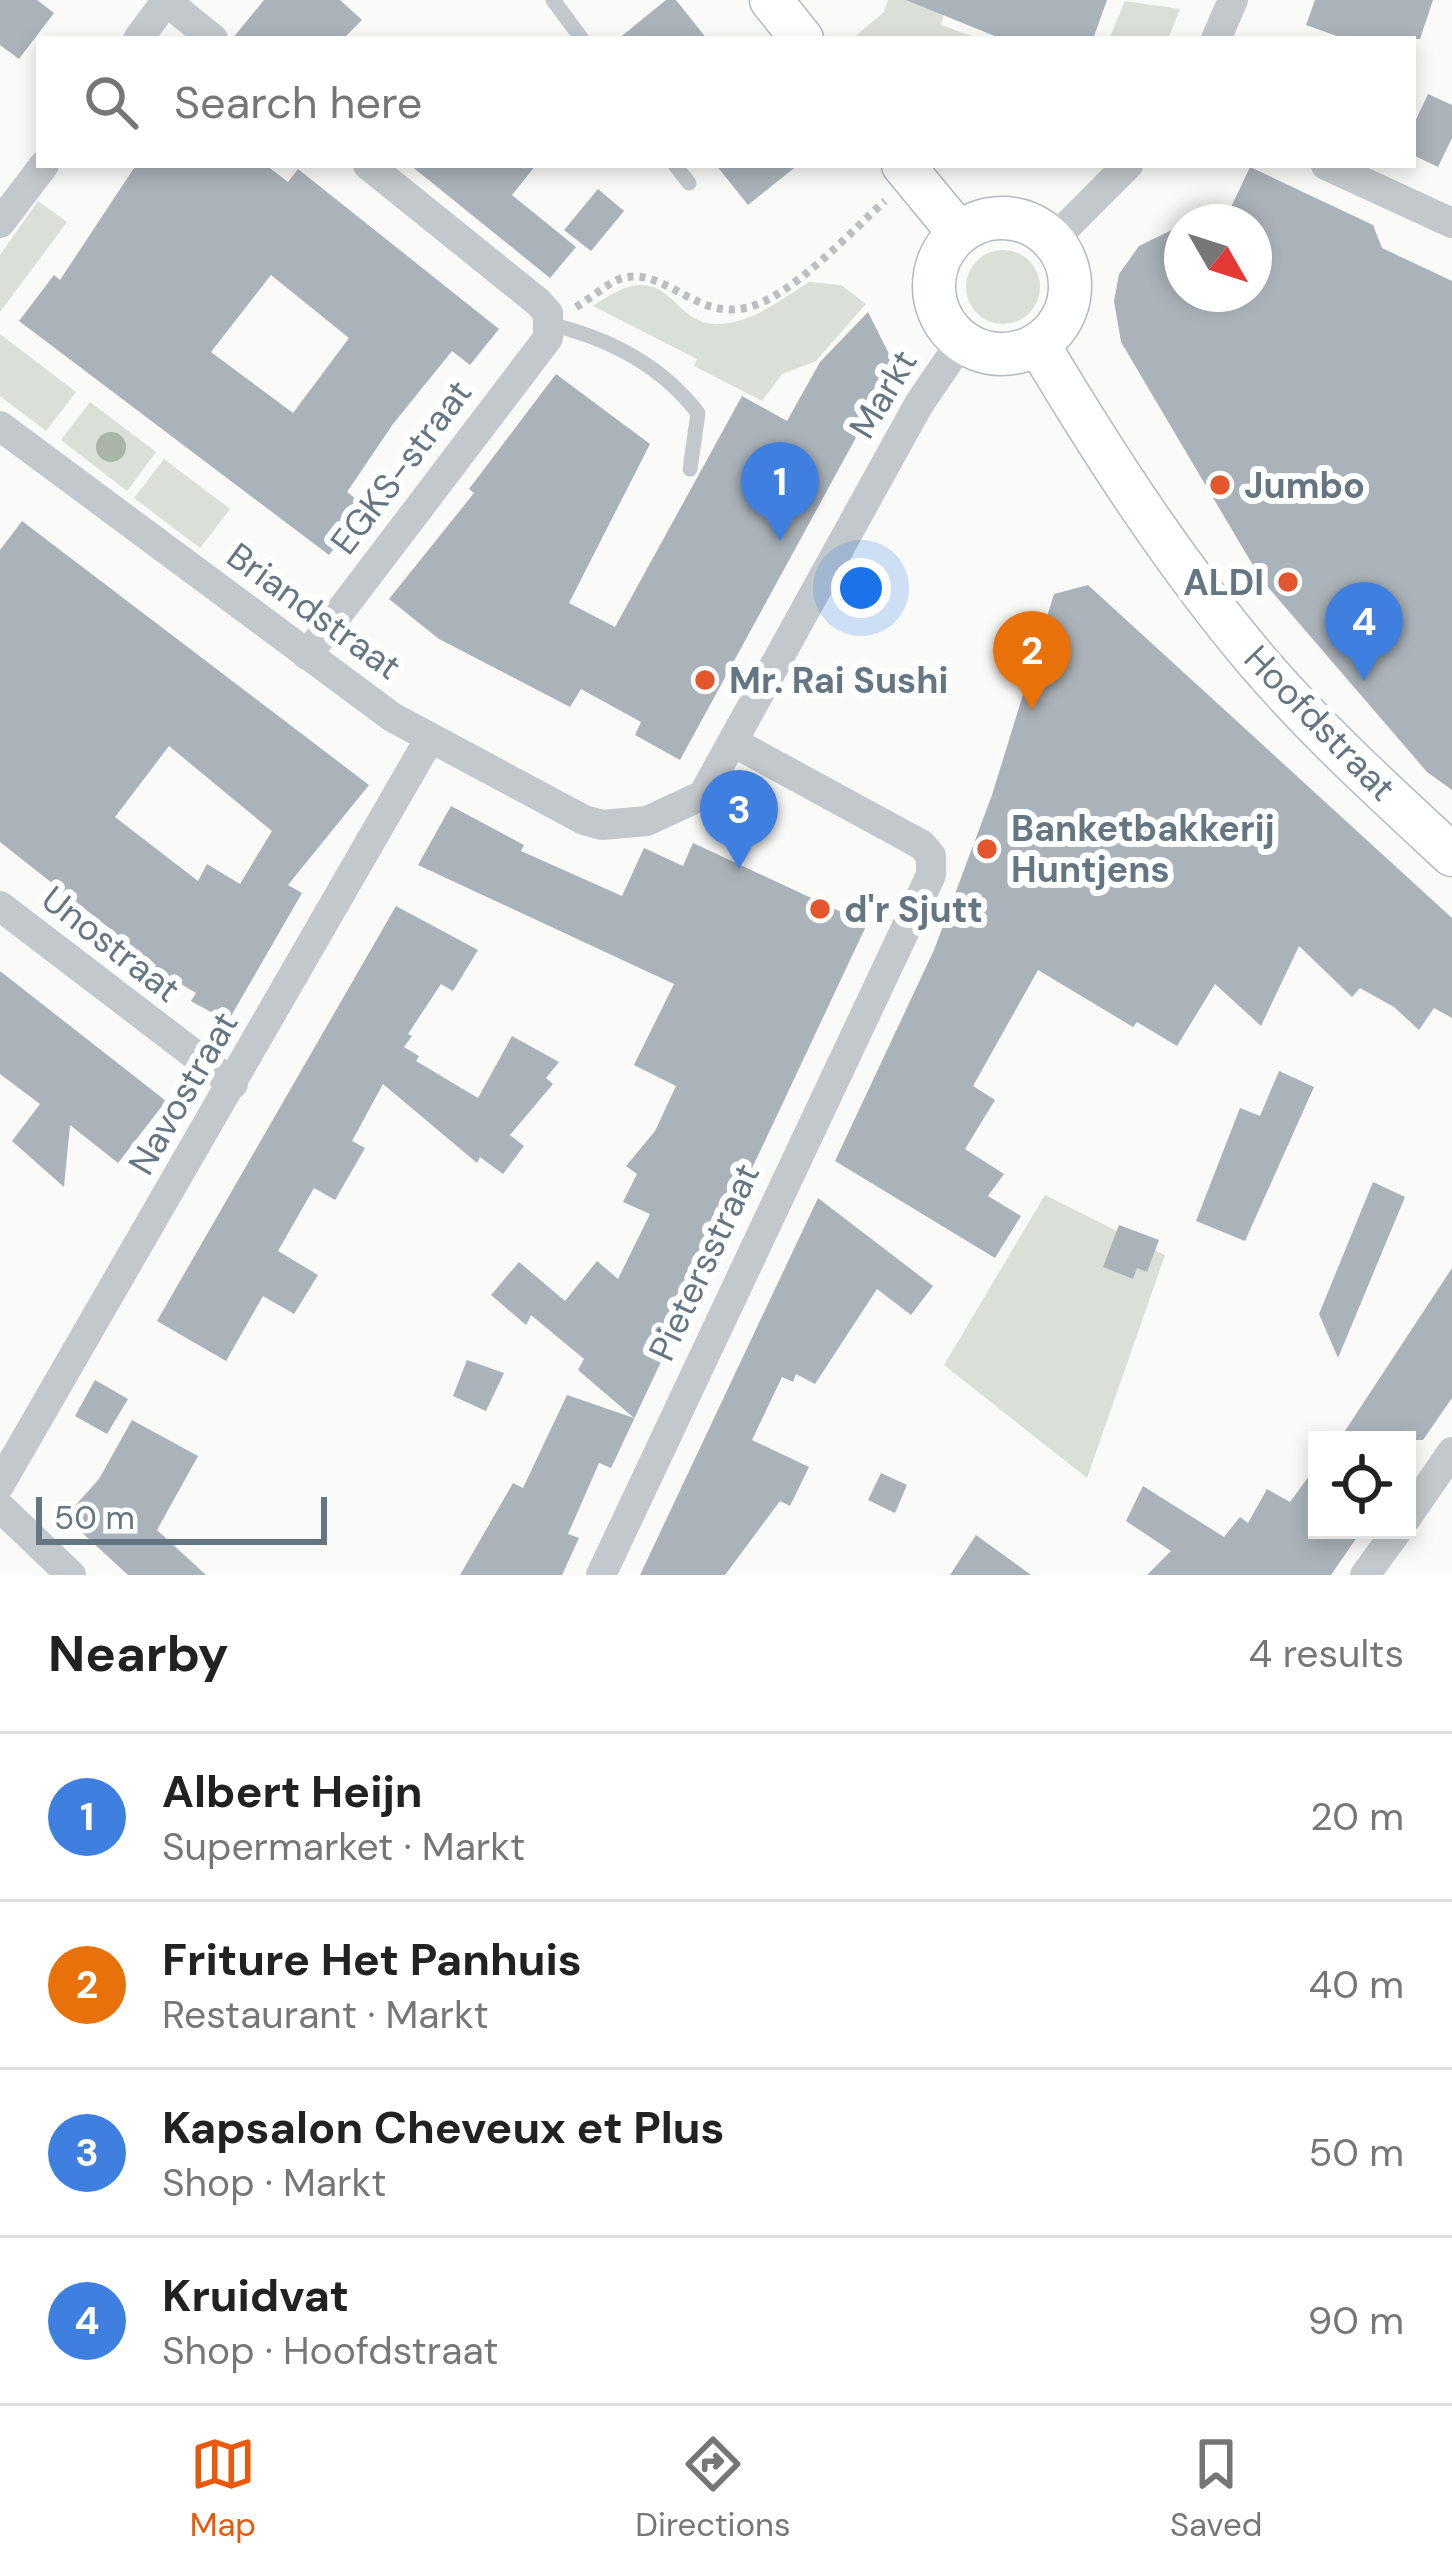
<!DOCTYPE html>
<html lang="en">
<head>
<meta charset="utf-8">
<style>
	body { margin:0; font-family:"DM Sans",sans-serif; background:#f6f6f6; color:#222 }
	.controls { position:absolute; right:36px; bottom:36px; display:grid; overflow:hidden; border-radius:0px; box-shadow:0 6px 18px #0003 }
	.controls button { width:108px; height:108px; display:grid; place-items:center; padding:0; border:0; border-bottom:3px solid #e0e0e0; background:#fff; color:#222; font:60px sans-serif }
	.compass { position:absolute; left:1164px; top:204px; width:108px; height:108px; border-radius:50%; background:#fff; box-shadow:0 6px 18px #0003; rotate:129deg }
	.scale { position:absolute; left:36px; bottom:30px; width:291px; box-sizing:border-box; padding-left:12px; border:6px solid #657683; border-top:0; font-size:33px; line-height:42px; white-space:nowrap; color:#657683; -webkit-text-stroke:9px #fff; paint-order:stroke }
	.you { position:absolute; left:861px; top:588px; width:42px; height:42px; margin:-30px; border:9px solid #fff; border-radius:50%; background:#1a73e8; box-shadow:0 0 0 18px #1a73e833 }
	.badge { display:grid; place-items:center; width:78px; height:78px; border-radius:50%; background:#ea580c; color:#fff; font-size:39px; font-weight:700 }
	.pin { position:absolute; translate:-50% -99px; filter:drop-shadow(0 3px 6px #0008) }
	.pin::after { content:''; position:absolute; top:63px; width:42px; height:36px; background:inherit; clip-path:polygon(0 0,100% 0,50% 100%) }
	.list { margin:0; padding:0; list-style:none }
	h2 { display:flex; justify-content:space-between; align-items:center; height:156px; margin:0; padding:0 48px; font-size:51px }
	h2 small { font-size:39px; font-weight:400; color:#767676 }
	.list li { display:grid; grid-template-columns:78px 1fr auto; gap:36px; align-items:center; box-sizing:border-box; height:168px; padding:0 48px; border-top:3px solid #e0e0e0 }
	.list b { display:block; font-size:45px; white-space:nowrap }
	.list p { margin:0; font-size:39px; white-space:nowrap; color:#767676 }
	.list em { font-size:39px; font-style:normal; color:#767676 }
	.icon { flex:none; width:66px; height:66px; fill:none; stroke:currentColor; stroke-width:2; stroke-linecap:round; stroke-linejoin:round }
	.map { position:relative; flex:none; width:1452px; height:1575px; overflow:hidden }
	.search { position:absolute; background:#fff; box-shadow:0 6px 18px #0003; left:36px; right:36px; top:36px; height:132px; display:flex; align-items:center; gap:30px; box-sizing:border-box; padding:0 42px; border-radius:0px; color:#767676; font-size:45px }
	.sheet { height:828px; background:#fff }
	nav { display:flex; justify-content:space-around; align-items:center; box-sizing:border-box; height:168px; border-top:3px solid #e0e0e0; background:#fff; font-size:33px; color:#767676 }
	nav a { display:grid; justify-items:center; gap:6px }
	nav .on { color:#ea580c }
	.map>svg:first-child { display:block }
	.green { fill:#dadfd7 }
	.building { fill:#aab3b9; fill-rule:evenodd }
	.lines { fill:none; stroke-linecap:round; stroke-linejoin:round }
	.secondary-casing { stroke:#b3babf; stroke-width:45 }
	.path { stroke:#bbbfc2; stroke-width:8; stroke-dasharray:6 6; stroke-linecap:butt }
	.lane { stroke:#c3c8cc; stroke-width:15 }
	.street { stroke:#c3c8cc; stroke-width:30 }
	.secondary { stroke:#fff; stroke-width:42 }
	.tree { fill:#aab4a7 }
	.poi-dot { fill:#e4572e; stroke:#fff; stroke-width:4.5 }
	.labels { text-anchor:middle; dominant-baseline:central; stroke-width:12; stroke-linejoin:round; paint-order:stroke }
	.street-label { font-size:36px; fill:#657683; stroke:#fff }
	.poi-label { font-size:36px; font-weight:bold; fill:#657683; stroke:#fff; text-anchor:start }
</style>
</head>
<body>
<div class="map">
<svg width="1452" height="1575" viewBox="0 0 1452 1575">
	<rect width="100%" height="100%" fill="#fafaf8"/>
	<g class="green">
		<path d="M 888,0 L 948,0 L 941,25 L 980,39 L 852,39 L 884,12 Z"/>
		<path d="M 1125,1 L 1180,9 L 1168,39 L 1109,39 Z"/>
		<path d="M 38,201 L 67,222 L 0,312 L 0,255 Z"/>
		<circle cx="1003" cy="287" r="37"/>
		<path d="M 809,282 L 841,285 L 866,304 L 816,361 L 782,374 L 762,401 L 694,366 L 697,359 L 593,306 C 671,250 667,323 716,324 C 751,324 780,300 809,282 Z"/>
		<path d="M 0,334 L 76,392 L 46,431 L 0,396 Z"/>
		<path d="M 90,402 L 156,452 L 127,491 L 61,440 Z"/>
		<path d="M 164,459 L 230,509 L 200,548 L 134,498 Z"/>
		<path d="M 1045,1195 L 1165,1255 L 1087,1478 L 944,1365 Z"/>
	</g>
	<g class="building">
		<path d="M 0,0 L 37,0 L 54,13 L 19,59 L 0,45 Z"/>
		<path d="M 264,0 L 340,0 L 362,20 L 343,39 L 232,39 Z"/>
		<path d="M 666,0 L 676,0 L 707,39 L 618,39 Z"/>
		<path d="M 906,0 L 1107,0 L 1093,39 L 1002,39 Z"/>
		<path d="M 1315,0 L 1433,0 L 1420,39 L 1345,39 L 1306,25 Z"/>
		<path d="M 1428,94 L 1452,105 L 1452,138 L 1438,167 L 1413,155 L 1413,126 Z"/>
		<path d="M 136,165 L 266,165 L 288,182 L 298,169 L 499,329 L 470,365 L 452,351 L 393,424 L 347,492 L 365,506 L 329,555 L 19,321 L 54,275 L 60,280 ZM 271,275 L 349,338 L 293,413 L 211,352 Z"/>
		<path d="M 410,165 L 536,165 L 512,195 L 576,247 L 550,278 Z"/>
		<path d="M 716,165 L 798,165 L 748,205 Z"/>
		<path d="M 1250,167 L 1373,225 L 1382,248 L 1452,281 L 1452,790 L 1427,772 L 1261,579 L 1121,342 L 1114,301 L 1119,274 L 1139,246 L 1182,225 L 1182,294 L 1254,294 L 1254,222 L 1224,222 Z"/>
		<path d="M 598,189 L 624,211 L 591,251 L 564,230 Z"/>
		<path d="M 868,312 L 895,366 L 680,760 L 635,735 L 641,722 L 581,689 L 570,707 L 439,639 L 389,599 L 474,493 L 469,489 L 556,374 L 650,444 L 569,603 L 615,627 L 742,396 L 787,421 L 820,362 Z"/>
		<path d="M 22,521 L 369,785 L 288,885 L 302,893 L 231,1016 L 218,1016 L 191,1001 L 196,993 L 154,968 L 156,965 L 0,842 L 0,550 ZM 169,746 L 272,831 L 240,884 L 207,864 L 198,881 L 115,817 Z"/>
		<path d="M 1088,585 L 1452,918 L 1452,1018 L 1434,1008 L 1419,1030 L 1394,1007 L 1360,988 L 1352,997 L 1299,946 L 1261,1026 L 1215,984 L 1177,1046 L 1137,1022 L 1133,1027 L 1038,970 L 973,1086 L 995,1100 L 965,1149 L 1004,1174 L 988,1196 L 1021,1216 L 995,1258 L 835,1161 L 934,950 L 992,795 L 1054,594 Z"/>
		<path d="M 451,806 L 524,845 L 521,851 L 622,896 L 644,848 L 683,866 L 693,843 L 867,924 L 611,1468 L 599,1463 L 568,1534 L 579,1538 L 562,1575 L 460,1575 L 513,1483 L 523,1488 L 567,1395 L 634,1418 L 578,1370 L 584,1359 L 531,1315 L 526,1325 L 491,1295 L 519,1262 L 565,1301 L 597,1261 L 618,1279 L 650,1214 L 623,1202 L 637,1174 L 626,1166 L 655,1131 L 676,1086 L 634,1065 L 674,984 L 418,865 Z"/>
		<path d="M 396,906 L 478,950 L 453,991 L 441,984 L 408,1034 L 412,1036 L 404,1047 L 419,1056 L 416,1061 L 478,1098 L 512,1036 L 559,1062 L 546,1078 L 553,1084 L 510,1135 L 524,1146 L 503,1174 L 480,1157 L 477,1163 L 383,1084 L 352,1141 L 365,1148 L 335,1200 L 314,1188 L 278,1251 L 318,1275 L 294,1314 L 263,1296 L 226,1361 L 157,1321 Z"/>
		<path d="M 0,971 L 166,1101 L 118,1163 L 70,1125 L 64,1187 L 12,1141 L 40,1104 L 0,1074 Z"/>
		<path d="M 1279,1071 L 1314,1087 L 1245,1241 L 1196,1221 L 1240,1108 L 1260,1116 Z"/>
		<path d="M 1373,1182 L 1405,1197 L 1338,1358 L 1319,1314 Z"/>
		<path d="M 818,1198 L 933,1286 L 911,1315 L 877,1289 L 815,1384 L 796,1374 L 793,1382 L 782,1377 L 752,1440 L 809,1467 L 790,1506 L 780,1501 L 725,1575 L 640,1575 Z"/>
		<path d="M 1119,1225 L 1159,1240 L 1147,1272 L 1137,1268 L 1133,1279 L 1103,1267 Z"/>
		<path d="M 1452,1268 L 1452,1398 L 1423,1440 L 1339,1440 Z"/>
		<path d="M 467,1360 L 504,1373 L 486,1411 L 453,1396 Z"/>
		<path d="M 95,1380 L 128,1399 L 107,1434 L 75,1416 Z"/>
		<path d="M 132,1420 L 198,1456 L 157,1530 L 206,1575 L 128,1575 L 65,1517 L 99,1479 Z"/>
		<path d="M 1317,1465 L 1317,1530 L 1362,1530 L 1331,1575 L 1147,1575 L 1171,1551 L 1126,1521 L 1143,1486 L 1224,1537 L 1240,1517 L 1248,1523 L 1267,1489 L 1290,1502 Z"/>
		<path d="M 881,1473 L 907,1485 L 895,1513 L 868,1500 Z"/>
		<path d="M 976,1535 L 1031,1575 L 950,1575 Z"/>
	</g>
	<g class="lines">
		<defs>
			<g id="secondary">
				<path d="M 771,0 L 802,39"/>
				<path d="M 903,165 L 959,233"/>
				<circle cx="1002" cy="286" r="68"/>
				<path d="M 1038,344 C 1103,453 1174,563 1257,661 C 1316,730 1385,793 1452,855"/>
			</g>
		</defs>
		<use href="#secondary" class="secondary-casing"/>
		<path class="path" d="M 576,307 C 589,299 602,288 615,281 C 660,260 693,320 745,308 C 790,299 850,232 885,201"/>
		<g class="lane">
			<path d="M 553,0 L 582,39"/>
			<path d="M 675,165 L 689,183"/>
			<path d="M 549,324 C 609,338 661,365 698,413 L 690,469"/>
		</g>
		<g class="street">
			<path d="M 165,0 L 213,39"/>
			<path d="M 138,39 L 167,0"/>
			<path d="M 1216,39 L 1233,0"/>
			<path d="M 1326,165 L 1452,223"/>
			<path d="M 0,223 L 44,165"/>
			<path d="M 1053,240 L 1128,165"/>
			<path d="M 0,426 L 392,717 L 584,820 L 602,825 L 647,821 L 703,795 L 919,404 L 962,341"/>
			<path d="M 307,655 L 548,338 L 548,313 L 538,302 L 368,165"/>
			<path d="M 0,906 L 233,1084"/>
			<path d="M 0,1484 L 430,738"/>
			<path d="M 0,1507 L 71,1575"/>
			<path d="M 1407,1517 L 1452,1452"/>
			<path d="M 601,1575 L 931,875 L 931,856 L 922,845 L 733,742"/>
			<path d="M 1365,1575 L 1398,1530"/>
		</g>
		<use href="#secondary" class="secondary"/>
	</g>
	<circle class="tree" cx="111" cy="447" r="15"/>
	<g class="poi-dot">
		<circle cx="1220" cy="485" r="12"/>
		<circle cx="1288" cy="582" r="12"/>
		<circle cx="705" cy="680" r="12"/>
		<circle cx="987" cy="849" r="12"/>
		<circle cx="820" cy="909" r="12"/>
	</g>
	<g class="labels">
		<g class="street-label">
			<text transform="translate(883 394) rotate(-59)">Markt</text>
			<text transform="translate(401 467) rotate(-53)">EGKS-straat</text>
			<text transform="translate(314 611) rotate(36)">Briandstraat</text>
			<text transform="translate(1320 723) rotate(46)">Hoofdstraat</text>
			<text transform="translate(111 944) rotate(38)">Unostraat</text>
			<text transform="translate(183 1093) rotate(-60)">Navostraat</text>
			<text transform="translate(704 1262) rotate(-65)">Pietersstraat</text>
		</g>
		<g class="poi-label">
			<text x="1244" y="485">Jumbo</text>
			<text x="1264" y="582" text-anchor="end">ALDI</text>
			<text x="729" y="680">Mr. Rai Sushi</text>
			<text x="1011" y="828">Banketbakkerij<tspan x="1011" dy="41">Huntjens</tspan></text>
			<text x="844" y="909">d'r Sjutt</text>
		</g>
	</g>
</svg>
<div class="controls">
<button><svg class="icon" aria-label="locate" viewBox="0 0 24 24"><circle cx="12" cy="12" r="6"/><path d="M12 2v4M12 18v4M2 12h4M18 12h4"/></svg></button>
</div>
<svg class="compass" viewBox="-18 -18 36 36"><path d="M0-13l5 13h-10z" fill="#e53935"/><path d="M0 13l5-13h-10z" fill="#767676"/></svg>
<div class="scale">50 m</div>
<div class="you"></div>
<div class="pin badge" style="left:780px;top:541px;background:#3f7fe0">1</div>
<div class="pin badge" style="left:1032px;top:710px;background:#e8710a">2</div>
<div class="pin badge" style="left:739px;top:869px;background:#3f7fe0">3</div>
<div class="pin badge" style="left:1364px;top:681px;background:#3f7fe0">4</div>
<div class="search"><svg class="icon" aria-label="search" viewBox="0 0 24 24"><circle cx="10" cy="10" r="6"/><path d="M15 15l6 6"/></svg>Search here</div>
</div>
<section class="sheet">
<h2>Nearby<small>4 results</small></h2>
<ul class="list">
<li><span class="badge" style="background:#3f7fe0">1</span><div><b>Albert Heijn</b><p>Supermarket · Markt</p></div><em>20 m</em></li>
<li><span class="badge" style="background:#e8710a">2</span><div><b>Friture Het Panhuis</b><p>Restaurant · Markt</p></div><em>40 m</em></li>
<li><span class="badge" style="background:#3f7fe0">3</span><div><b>Kapsalon Cheveux et Plus</b><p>Shop · Markt</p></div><em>50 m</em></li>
<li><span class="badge" style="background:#3f7fe0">4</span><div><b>Kruidvat</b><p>Shop · Hoofdstraat</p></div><em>90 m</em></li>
</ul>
</section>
<nav>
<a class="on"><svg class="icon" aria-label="map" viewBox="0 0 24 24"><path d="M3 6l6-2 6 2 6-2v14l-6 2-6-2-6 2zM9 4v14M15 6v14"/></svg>Map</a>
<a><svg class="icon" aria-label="directions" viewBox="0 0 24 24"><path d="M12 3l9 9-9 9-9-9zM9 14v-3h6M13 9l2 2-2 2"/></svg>Directions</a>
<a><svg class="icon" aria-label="saved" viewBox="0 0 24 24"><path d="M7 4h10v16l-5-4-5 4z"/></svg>Saved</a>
</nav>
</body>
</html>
